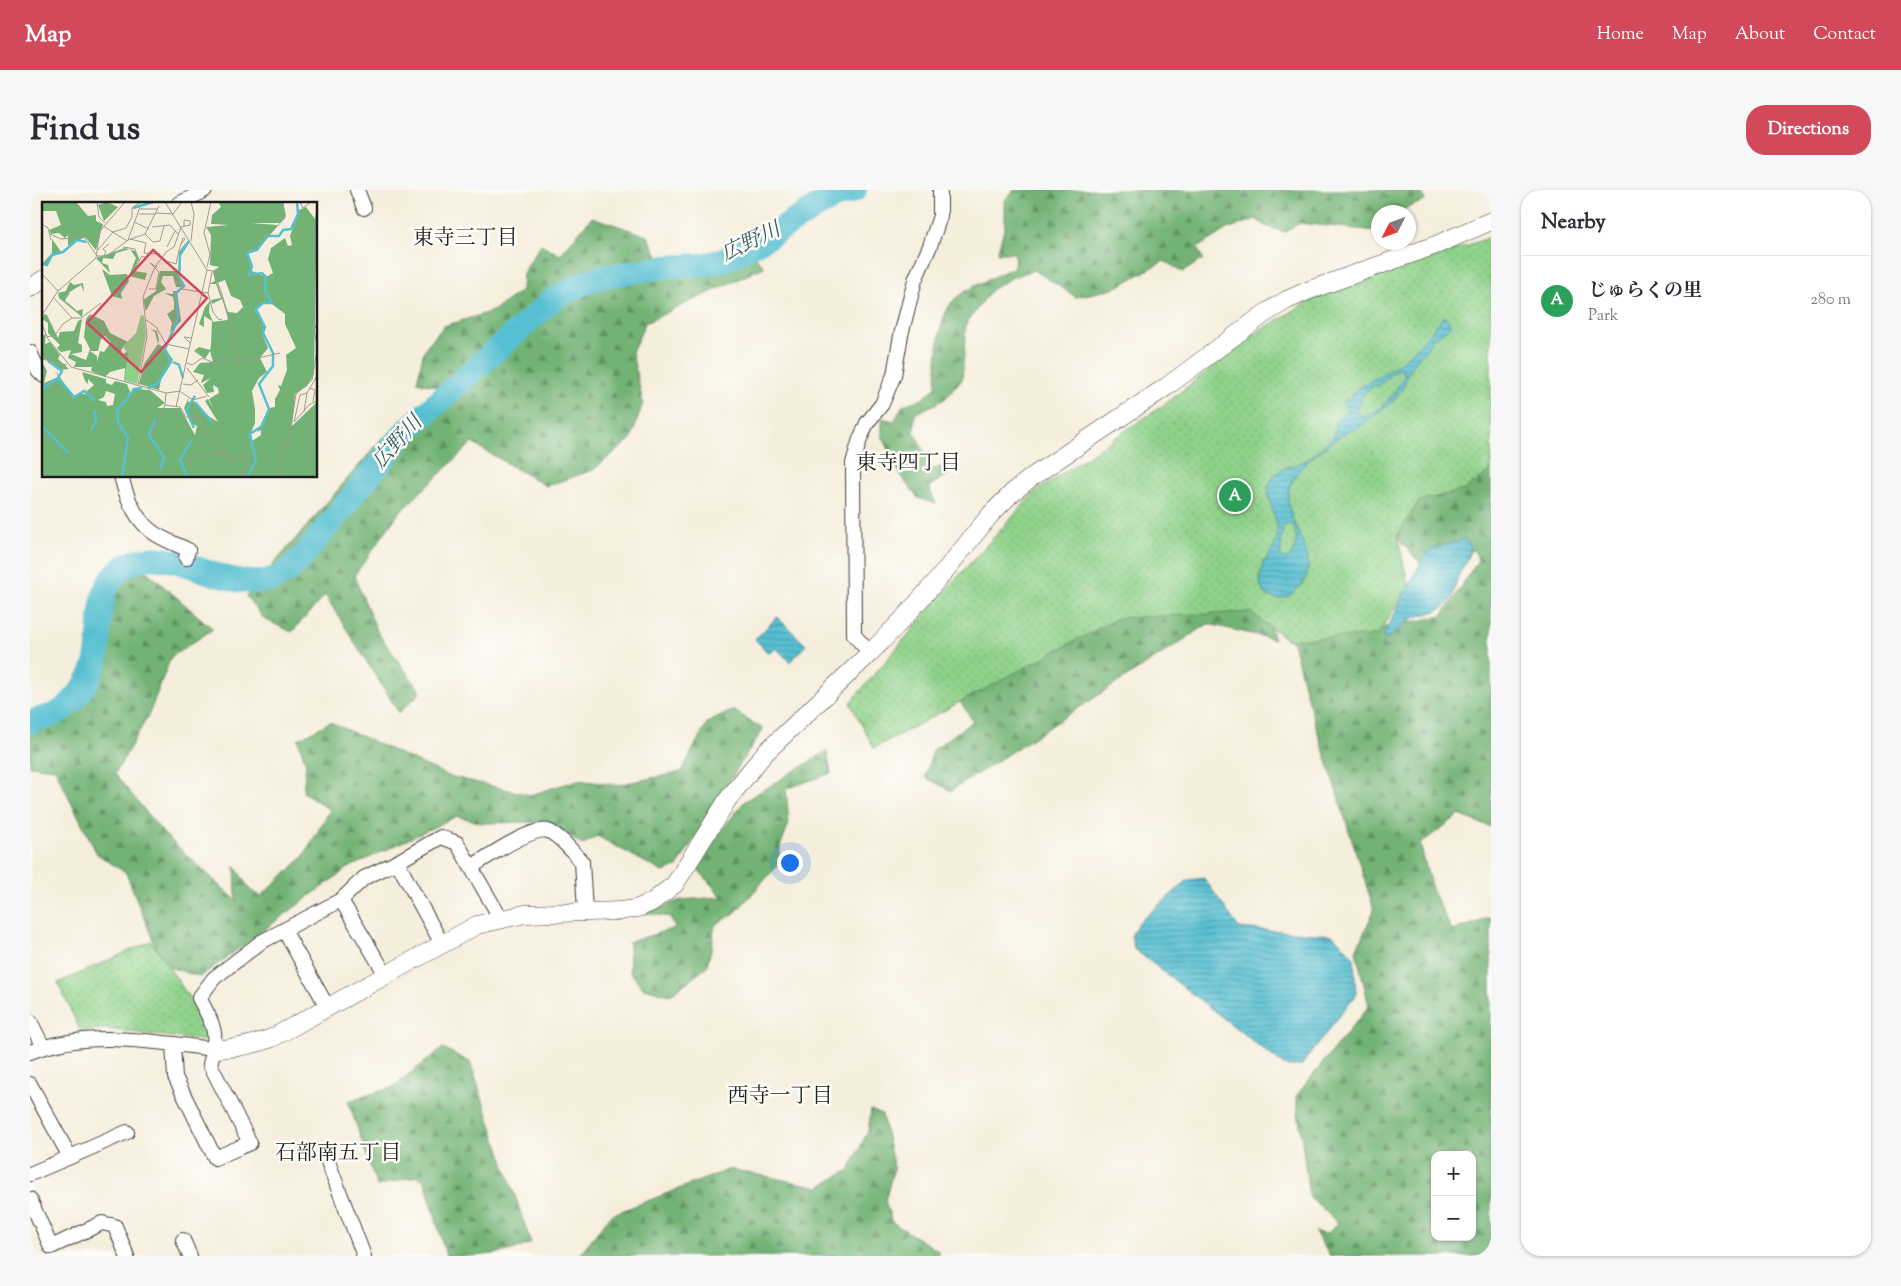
<!DOCTYPE html>
<html lang="en">
<head>
<meta charset="utf-8">
<style>
	body { margin:0; font-family:"Sorts Mill Goudy","Noto Serif JP",serif; background:#f7f7f7; color:#2b2b33 }
	.controls { position:absolute; right:15px; bottom:15px; display:grid; overflow:hidden; border-radius:10px; box-shadow:0 1px 4px #0004 }
	.controls button { width:45px; height:45px; display:grid; place-items:center; padding:0; border:0; border-bottom:1px solid #e1e1e2; background:#fff; color:#2b2b33; font:25px sans-serif }
	.compass { position:absolute; left:1341px; top:15px; width:45px; height:45px; border-radius:50%; background:#fff; box-shadow:0 1px 4px #0004; rotate:228deg }
	.you { position:absolute; left:759px; top:672px; width:18px; height:18px; margin:-12px; border:4px solid #fff; border-radius:50%; background:#1a73e8; box-shadow:0 0 0 8px #1a73e833 }
	.badge { display:grid; place-items:center; width:32px; height:32px; border-radius:50%; background:#d1495b; color:#fff; font-size:16px; font-weight:700 }
	.pin { position:absolute; translate:-50% -50%; border:2px solid #fff; box-shadow:0 1px 5px #0006 }
	.list { margin:0; padding:0; list-style:none }
	h2 { display:flex; justify-content:space-between; align-items:center; height:65px; margin:0; padding:0 20px; font-size:21px }
	h2 small { font-size:16px; font-weight:400; color:#7c7c81 }
	.list li { display:grid; grid-template-columns:32px 1fr auto; gap:15px; align-items:center; box-sizing:border-box; height:90px; padding:0 20px; border-top:1px solid #e1e1e2 }
	.list b { display:block; font-size:19px; white-space:nowrap }
	.list p { margin:0; font-size:16px; white-space:nowrap; color:#7c7c81 }
	.list em { font-size:16px; font-style:normal; color:#7c7c81 }
	.map { position:relative; flex:none; width:1461px; height:1066px; overflow:hidden; border-radius:20px }
	header { display:flex; align-items:center; gap:30px; box-sizing:border-box; height:70px; padding:0 25px; background:#d1495b; color:#fff }
	header strong { font-size:24px }
	nav { display:flex; gap:28px; margin-inline-start:auto; font-size:18px }
	.intro { display:flex; align-items:center; justify-content:space-between; box-sizing:border-box; height:120px; padding:0 30px }
	h1 { margin:0; font-size:35px }
	.button { padding:12px 22px; border-radius:20px; background:#d1495b; color:#fff; font-size:18px; font-weight:700 }
	main { display:flex; gap:30px; padding:0 30px }
	aside { flex:1; background:#fff; border-radius:20px; box-shadow:0 1px 4px #0004 }
	.map>svg:first-child { display:block }
	.forest { fill:url(#forest-firs); stroke:#476848; fill-rule:evenodd }
	.park { fill:url(#park-dots); stroke:#557652 }
	.water { fill:url(#water-rules); stroke:#396e77; fill-rule:evenodd }
	.lines { fill:none; stroke-linecap:round; stroke-linejoin:round }
	.river { stroke:#56bfd2; stroke-width:24 }
	.minor-casing { stroke:#3d3c39; stroke-width:16 }
	.tertiary-casing { stroke:#3d3c39; stroke-width:19 }
	.minor { stroke:#fff; stroke-width:14 }
	.tertiary { stroke:#fff; stroke-width:18 }
	.labels { text-anchor:middle; dominant-baseline:central; stroke-width:5; stroke-linejoin:round; paint-order:stroke }
	.neighbourhood-label { font-size:21px; fill:#1c1c1c; stroke:#fdfcf7 }
	.water-label { font-size:21px; font-style:italic; fill:#335d65; stroke:#fdfcf7 }
	.inset-river { fill:none; stroke:#56bfd2; stroke-width:2.5 }
	.inset-road { fill:none; stroke:#9f9a8f; stroke-width:1 }
	.view { fill:#d1495b; fill-opacity:0.15; stroke:#d1495b; stroke-width:2.5 }
	.inset-edge { fill:none; stroke:#1c1c1c; stroke-width:2.5 }
</style>
</head>
<body>
<header>
<strong>Map</strong>
<nav><a>Home</a><a>Map</a><a>About</a><a>Contact</a></nav>
</header>
<div class="intro"><h1>Find us</h1><a class="button">Directions</a></div>
<main>
<div class="map">
<svg width="1461" height="1066" viewBox="0 0 1461 1066">
	<defs>
		<pattern id="forest-firs" width="22" height="20" patternUnits="userSpaceOnUse" patternTransform="scale(1.25)"><rect width="22" height="20" fill="#72b375"/><path d="M5 1l3.5 6h-7zM16 11l3.5 6h-7z" fill="#5d915f"/></pattern>
		<pattern id="park-dots" width="8" height="8" patternUnits="userSpaceOnUse" patternTransform="scale(1.25)"><rect width="8" height="8" fill="#8ed189"/><path d="M2 2h.1M6 6h.1" fill="none" stroke="#7ab376" stroke-width="1.8" stroke-linecap="round"/></pattern>
		<pattern id="water-rules" width="6" height="5" patternUnits="userSpaceOnUse" patternTransform="scale(1.25)"><rect width="6" height="5" fill="#56bfd2"/><path d="M0 2.5h6" fill="none" stroke="#469aaa"/></pattern>
	</defs>
	<rect width="100%" height="100%" fill="#fdfcf7"/>
	<filter id="ink" filterUnits="userSpaceOnUse"><feTurbulence type="fractalNoise" baseFrequency=".02" numOctaves="2"/><feDisplacementMap in="SourceGraphic" scale="10" xChannelSelector="R" yChannelSelector="G"/><feConvolveMatrix kernelMatrix="1 2 1 2 8 2 1 2 1" color-interpolation-filters="sRGB"/></filter>
	<filter id="wash" filterUnits="userSpaceOnUse"><feTurbulence type="fractalNoise" baseFrequency=".0096" numOctaves="4" result="noise"/><feDisplacementMap in="SourceGraphic" scale="20" xChannelSelector="R" yChannelSelector="G"/><feGaussianBlur stdDeviation="1.12" result="paint"/><feColorMatrix in="noise" values="0 0 0 0 0 0 0 0 0 0 0 0 0 0 0 0 0 1.4 0 .05"/><feComposite in="paint" operator="in"/></filter>
	<g filter="url(#wash)">
		<rect width="100%" height="100%" fill="#f6eedc"/>
		<g class="forest">
			<path d="M 983,0 L 1394,0 L 1392,1 L 1395,11 L 1376,18 L 1370,22 L 1348,22 L 1348,40 L 1346,41 L 1269,33 L 1255,42 L 1235,36 L 1226,29 L 1197,39 L 1167,58 L 1173,69 L 1153,82 L 1134,71 L 1083,99 L 1046,107 L 1004,80 L 983,87 L 961,100 L 936,134 L 932,190 L 915,209 L 885,224 L 884,241 L 903,279 L 915,276 L 920,283 L 899,297 L 906,314 L 888,308 L 872,288 L 852,245 L 852,228 L 864,231 L 873,215 L 892,209 L 906,197 C 907,173 906,125 926,108 C 940,96 967,86 984,77 L 985,63 L 967,63 L 975,36 L 975,10 L 983,2 Z"/>
			<path d="M 562,27 L 618,46 L 629,68 L 681,67 L 713,52 L 734,77 L 615,133 L 602,163 L 613,213 L 601,249 L 563,280 L 516,296 L 442,253 L 369,323 L 324,386 L 348,443 L 391,502 L 369,523 L 295,405 L 262,442 L 234,429 L 216,406 L 351,250 L 415,199 L 387,192 L 394,160 L 414,136 L 463,121 L 492,100 L 493,83 L 511,54 L 530,65 Z"/>
			<path d="M 1461,230 L 1461,637 L 1429,625 L 1390,654 L 1402,699 L 1422,741 L 1461,727 L 1461,1066 L 1300,1066 L 1285,1042 L 1297,1044 L 1308,1033 L 1279,1006 L 1266,906 L 1339,816 L 1326,761 L 1344,720 L 1278,511 L 1259,437 L 1335,441 L 1412,426 L 1448,370 L 1444,360 L 1390,373 L 1357,337 ZM 1405,965 L 1442,965 L 1442,1047 L 1405,1047 Z"/>
			<path d="M 114,379 L 183,439 L 141,467 L 119,524 L 85,584 L 134,644 L 206,710 L 205,676 L 220,700 L 231,706 L 273,667 L 300,620 L 273,602 L 276,574 L 268,549 L 300,532 L 419,586 L 500,605 L 548,590 L 587,595 L 651,582 L 677,533 L 703,520 L 733,539 L 687,611 L 647,677 L 633,682 L 567,646 L 552,655 L 519,632 L 452,633 L 427,626 L 318,678 L 170,787 L 133,775 L 96,683 L 67,664 L 25,579 L 0,576 L 0,542 L 47,522 L 69,483 L 80,416 L 88,394 Z"/>
			<path d="M 1228,401 L 1244,449 L 1178,434 L 921,601 L 895,587 L 903,560 L 943,531 L 923,501 L 1070,422 Z"/>
			<path d="M 797,561 L 801,583 L 756,599 L 759,633 L 750,657 L 749,674 L 705,723 L 685,735 L 681,761 L 676,778 L 640,805 L 613,798 L 600,782 L 599,752 L 645,738 L 640,727 L 616,723 L 651,710 L 692,707 L 664,675 L 715,611 Z"/>
			<path d="M 413,858 L 440,872 L 501,1053 C 470,1066 450,1066 416,1066 L 395,991 L 387,986 L 347,996 L 318,911 L 361,898 Z"/>
			<path d="M 841,920 L 852,925 L 864,978 L 855,1011 L 862,1032 L 910,1062 L 908,1066 L 548,1066 L 581,1025 L 700,979 L 789,997 L 819,980 L 838,941 Z"/>
		</g>
		<g class="park">
			<path d="M 1461,47 L 1461,281 L 1435,300 L 1389,311 L 1367,345 L 1379,397 L 1347,445 L 1258,450 L 1220,422 L 1088,428 L 844,558 L 820,513 L 923,392 L 1005,302 L 1135,214 L 1229,141 L 1287,107 Z"/>
			<path d="M 121,751 L 180,838 L 178,851 L 74,839 L 51,842 L 28,793 Z"/>
		</g>
		<g class="water">
			<path d="M 1414,126 L 1419,131 L 1420,137 L 1402,149 L 1397,159 L 1388,168 L 1377,185 L 1374,196 L 1364,210 L 1326,240 L 1321,239 C 1301,253 1268,273 1260,296 C 1247,332 1304,371 1263,403 C 1248,414 1228,407 1230,386 C 1231,380 1234,377 1233,371 L 1236,371 C 1240,363 1246,355 1247,346 C 1251,327 1229,305 1243,287 C 1250,277 1260,277 1270,273 C 1283,268 1296,254 1305,244 L 1305,231 L 1319,220 L 1315,217 L 1313,212 L 1315,209 L 1320,210 L 1322,205 L 1328,199 C 1344,188 1362,180 1377,167 C 1391,155 1402,139 1414,126 ZM 1370,179 L 1375,183 C 1366,201 1353,223 1331,227 L 1327,221 L 1334,203 L 1345,195 L 1348,196 L 1362,183 ZM 1261,334 C 1270,342 1266,364 1256,370 L 1250,366 L 1253,337 L 1256,335 Z"/>
			<path d="M 1434,349 L 1441,357 C 1438,369 1434,374 1429,385 C 1424,395 1425,408 1415,416 C 1407,423 1396,423 1386,427 C 1374,433 1367,444 1355,449 L 1353,446 L 1394,366 L 1403,359 Z"/>
			<path d="M 747,427 L 776,455 L 760,472 L 746,458 L 739,464 L 725,449 Z"/>
			<path d="M 1174,688 L 1209,738 L 1303,745 L 1324,767 L 1326,804 L 1271,876 L 1255,876 L 1104,759 L 1101,746 L 1108,733 L 1158,690 Z"/>
		</g>
		<g class="lines">
			<path class="river" d="M 0,532 C 9,529 21,527 29,522 C 45,512 59,492 65,474 C 75,440 60,394 99,374 C 145,351 201,410 250,386 C 258,383 264,375 271,369 L 376,241 L 522,110 L 553,93 L 571,87 L 635,77 L 671,75 L 694,70 L 737,48 L 786,17 L 807,6 L 825,0"/>
		</g>
	</g>
	<g filter="url(#ink)">
		<g class="lines">
			<defs>
				<g id="minor">
					<path d="M 327,0 L 334,18"/>
					<path d="M 149,14 L 175,0"/>
					<path d="M 0,162 L 8,180 L 14,186"/>
					<path d="M 91,286 C 96,306 104,327 120,340 C 130,349 147,354 158,360 L 156,368"/>
					<path d="M 840,463 L 824,445 L 823,273 L 830,249 L 837,233 L 852,214 L 864,185 L 871,145 L 885,90 L 900,56 L 910,26 L 910,0"/>
					<path d="M 367,672 L 412,754"/>
					<path d="M 441,677 C 456,668 502,636 518,641 C 531,646 543,663 552,672 L 555,721"/>
					<path d="M 311,710 L 356,785"/>
					<path d="M 254,740 L 298,818"/>
					<path d="M 0,831 L 13,857"/>
					<path d="M 143,854 L 145,887 L 185,968 L 220,953 L 180,874 C 189,844 184,835 169,808 L 184,788 L 231,752 L 311,710 L 334,688 L 367,672 L 411,647 L 427,653 L 471,729"/>
					<path d="M 0,862 C 59,839 123,852 185,859"/>
					<path d="M 0,894 L 40,967 L 0,984"/>
					<path d="M 295,964 L 334,1066"/>
					<path d="M 40,967 L 97,942"/>
					<path d="M 0,1009 L 21,1057 L 72,1033 L 85,1036 L 97,1066"/>
					<path d="M 153,1050 L 160,1066"/>
				</g>
				<g id="tertiary">
					<path d="M 0,98 L 14,89"/>
					<path d="M 185,859 C 206,859 223,855 242,848 L 447,735 L 495,724 L 591,721 L 608,718 L 622,712 L 645,694 L 698,609 L 721,580 L 735,563 L 840,463 L 872,430 L 909,388 L 961,324 L 982,303 L 1003,286 L 1136,197 L 1234,124 L 1257,110 L 1277,101 L 1406,55 L 1461,31"/>
				</g>
			</defs>
			<use href="#minor" class="minor-casing"/>
			<use href="#tertiary" class="tertiary-casing"/>
			<use href="#minor" class="minor"/>
			<use href="#tertiary" class="tertiary"/>
		</g>
	</g>
	<g class="labels">
		<g class="neighbourhood-label">
			<text x="435" y="49">東寺三丁目</text>
			<text x="878" y="274">東寺四丁目</text>
			<text x="750" y="907">西寺一丁目</text>
			<text x="308" y="964">石部南五丁目</text>
		</g>
		<g class="water-label">
			<text transform="translate(721 53) rotate(-26)">広野川</text>
			<text transform="translate(368 253) rotate(-48)">広野川</text>
		</g>
	</g>
	<g transform="translate(12 12)">
		<rect width="275" height="275" fill="#f6eedc"/>
		<path d="M 0,0 L 34,0 L 46,14 L 54,13 L 54,19 L 61,22 L 54,48 L 43,35 L 26,44 L 26,33 L 23,36 L 17,31 L 9,32 L 7,28 L 19,23 L 14,9 L 0,9 ZM 65,0 L 76,5 L 62,19 L 56,3 ZM 241,0 L 244,14 L 238,21 L 209,21 L 236,23 L 216,48 L 206,51 L 210,69 L 224,75 L 231,71 L 226,57 L 229,46 L 243,36 L 246,44 L 250,43 L 248,34 L 257,8 L 264,5 L 273,17 L 275,0 L 272,172 L 265,184 L 253,192 L 250,224 L 275,200 L 275,275 L 0,275 L 0,160 L 5,169 L 2,181 L 16,175 L 14,169 L 31,195 L 38,191 L 46,193 L 43,185 L 45,189 L 52,183 L 46,177 L 46,182 L 43,179 L 40,170 L 64,177 L 64,181 L 70,183 L 73,179 L 85,182 L 88,190 L 82,201 L 93,187 L 108,188 L 123,201 L 115,206 L 138,206 L 153,233 L 155,224 L 150,222 L 142,206 L 147,195 L 146,200 L 152,199 L 160,210 L 176,220 L 163,199 L 166,197 L 171,206 L 167,197 L 177,191 L 176,186 L 171,183 L 172,190 L 165,191 L 161,183 L 169,176 L 159,181 L 162,173 L 151,170 L 158,161 L 171,160 L 168,149 L 163,157 L 152,149 L 157,145 L 168,148 L 169,143 L 170,119 L 162,114 L 162,125 L 157,122 L 163,105 L 168,99 L 167,110 L 171,120 L 185,118 L 186,115 L 180,97 L 170,102 L 169,98 L 179,96 L 174,82 L 167,82 L 173,79 L 171,69 L 177,65 L 168,63 L 169,33 L 164,25 L 187,23 L 169,22 L 170,13 L 179,5 L 177,1 ZM 183,78 L 189,94 L 198,98 L 201,105 L 195,111 L 186,110 L 175,81 ZM 222,100 L 230,102 L 243,112 L 243,122 L 254,146 L 244,153 L 245,168 L 239,184 L 236,183 L 238,188 L 233,197 L 233,205 L 227,206 L 215,230 L 219,228 L 219,233 L 210,239 L 208,233 L 213,221 L 213,207 L 210,189 L 217,176 L 225,170 L 218,156 L 226,146 L 220,131 L 223,125 L 213,108 ZM 64,189 L 73,192 L 71,203 L 65,204 L 64,200 L 56,198 L 62,195 ZM 10,37 L 20,51 L 9,54 L 4,63 L 0,62 L 10,51 ZM 144,40 L 137,57 L 139,67 L 136,75 L 141,85 L 134,85 L 131,74 L 121,74 L 119,80 L 124,87 L 112,94 L 104,109 L 101,98 L 114,89 L 118,69 L 137,69 L 137,50 ZM 83,46 L 93,49 L 97,56 L 92,69 L 105,71 L 103,78 L 87,74 L 94,56 L 88,47 L 74,51 L 71,57 L 61,56 L 60,61 L 66,63 L 68,71 L 54,56 ZM 60,67 L 68,73 L 85,72 L 87,79 L 79,91 L 80,97 L 70,94 ZM 28,80 L 32,83 L 41,81 L 42,90 L 39,83 L 26,91 L 28,91 L 23,98 L 25,100 L 21,99 L 26,101 L 35,109 L 41,107 L 40,115 L 17,96 L 16,91 L 24,89 ZM 131,89 L 135,89 L 139,119 L 128,130 L 130,121 L 125,112 L 132,107 L 132,100 L 131,95 L 122,91 L 131,92 ZM 2,112 L 5,113 L 16,136 L 18,130 L 32,129 L 36,119 L 40,117 L 36,141 L 40,143 L 40,150 L 29,152 L 44,158 L 48,147 L 42,135 L 44,117 L 48,112 L 62,119 L 68,131 L 86,140 L 79,148 L 81,152 L 86,149 L 86,166 L 82,179 L 83,166 L 68,170 L 63,175 L 49,169 L 50,165 L 32,165 L 34,160 L 26,156 L 29,148 L 19,150 L 15,146 L 18,143 L 6,131 L 6,121 L 0,117 ZM 63,134 L 69,140 L 62,150 L 58,149 L 55,160 L 55,154 L 48,149 L 56,149 L 59,137 ZM 108,127 L 115,129 L 117,138 L 116,142 L 123,146 L 131,158 L 120,173 L 117,188 L 97,182 L 102,162 L 116,142 L 113,130 ZM 4,132 L 3,142 L 8,140 L 18,153 L 16,157 L 27,167 L 16,168 L 10,160 L 0,156 L 0,134 Z" fill="#72b375" fill-rule="evenodd"/>
		<path d="M 99,113 L 102,114 L 104,133 L 95,182 L 82,179 L 86,152 L 81,144 L 94,131 Z" fill="#8ed189"/>
		<path class="inset-river" d="M 91,6 L 111,0M 0,62 L 5,63 L 10,53 L 21,50 L 35,38 L 44,40M 6,159 L 20,169 L 16,176 L 28,190M 131,160 L 137,163 L 141,176M 106,186 L 115,182 L 129,160 L 123,147 L 136,117 L 134,91 L 142,84 L 137,75 L 138,53 L 147,39M 0,187 L 16,176M 28,190 L 32,195 L 42,189 L 53,199M 153,200 L 170,220M 82,201 L 92,187 L 100,186M 113,217 L 107,233 L 122,255 L 118,268M 0,224 L 26,251M 152,226 L 144,208 L 153,194M 49,228 L 54,219 L 53,208M 80,275 L 86,236 L 76,220 L 75,207 L 82,201M 145,275 L 138,258 L 150,237M 205,275 L 214,259 L 208,232 L 220,224 L 227,207 L 217,182 L 231,164 L 231,151 L 221,131 L 223,125 L 214,107 L 221,101 L 230,101 L 223,88 L 224,75 L 220,71 L 207,73 L 210,64 L 205,51 L 215,48 L 225,34 L 237,34 L 241,28 L 249,27 L 256,12 L 255,0"/>
		<path class="inset-road" d="M 55,0 L 57,15 L 63,21M 123,0 L 165,68 L 134,205M 258,0 L 261,6 L 269,0M 98,7 L 116,7M 114,11 L 131,12 L 140,0M 97,12 L 114,12M 92,20 L 107,27M 0,22 L 6,26 L 9,38M 61,24 L 85,39M 110,25 L 128,23 L 136,32M 139,25 L 148,23 L 148,19 L 142,18 L 142,24M 8,32 L 19,37 L 42,35 L 55,54 L 65,54 L 86,38 L 103,32 L 117,4M 103,32 L 111,40 L 118,39M 88,37 L 104,41 L 102,51 L 118,52M 86,38 L 98,5M 118,39 L 122,24M 149,39 L 152,12 L 149,0M 220,40 L 243,16 L 241,0M 81,45 L 93,47 L 97,59M 125,45 L 133,29M 56,48 L 71,30 L 84,26 L 90,15 L 90,6 L 99,0M 62,53 L 64,50 L 61,47 L 67,42M 121,58 L 134,62 L 136,53 L 137,48 L 141,36 L 143,37 L 139,42M 165,65 L 168,52 L 162,31 L 169,0M 92,68 L 100,54 L 105,56M 165,68 L 171,69 L 180,92 L 198,160M 170,70 L 166,91 L 171,110 L 177,118 L 180,117M 0,72 L 16,89M 107,87 L 114,87 L 117,70 L 108,61 L 115,65M 139,87 L 166,91M 11,95 L 30,116M 0,113 L 16,89 L 54,56 L 58,29 L 83,0M 103,117 L 114,125 L 124,142 L 147,147M 275,121 L 272,128 L 275,142M 0,122 L 6,137 L 29,165 L 124,191M 5,135 L 13,133 L 21,122 L 30,116 L 39,116 L 59,101M 148,141 L 142,135 L 150,136M 0,157 L 25,163M 145,161 L 150,163 L 160,156 L 173,161 L 181,158 L 198,160 L 238,151M 145,166 L 167,195M 141,182 L 149,183 L 156,178M 96,183 L 105,134 L 101,95 L 112,67 L 124,50 L 132,45 L 139,25M 268,186 L 273,188 L 271,200M 139,190 L 151,198 L 165,194M 265,191 L 258,193 L 252,220 L 267,203 L 275,199M 123,203 L 138,205 L 144,215 L 158,215 L 165,235 L 193,259 L 189,261 L 183,253 L 169,250 L 162,256 L 158,251 L 153,253 L 152,258 L 147,258 L 145,264M 262,210 L 265,191 L 275,174M 109,234 L 123,203 L 124,191 L 139,189M 193,257 L 200,251 L 205,266 L 200,275M 232,275 L 246,243 L 254,192 L 270,178 L 275,149"/>
		<path class="view" d="M 111,48 L 165,96 L 99,170 L 45,121 Z"/>
		<rect width="275" height="275" class="inset-edge"/>
	</g>
</svg>
<div class="controls">
<button>+</button>
<button>−</button>
</div>
<svg class="compass" viewBox="-18 -18 36 36"><path d="M0-13l5 13h-10z" fill="#e53935"/><path d="M0 13l5-13h-10z" fill="#7c7c81"/></svg>
<div class="you"></div>
<div class="pin badge" style="left:1205px;top:306px;background:#2e9e5b">A</div>
</div>
<aside>
<h2>Nearby<small></small></h2>
<ul class="list">
<li><span class="badge" style="background:#2e9e5b">A</span><div><b>じゅらくの里</b><p>Park</p></div><em>280 m</em></li>
</ul>
</aside>
</main>
</body>
</html>
